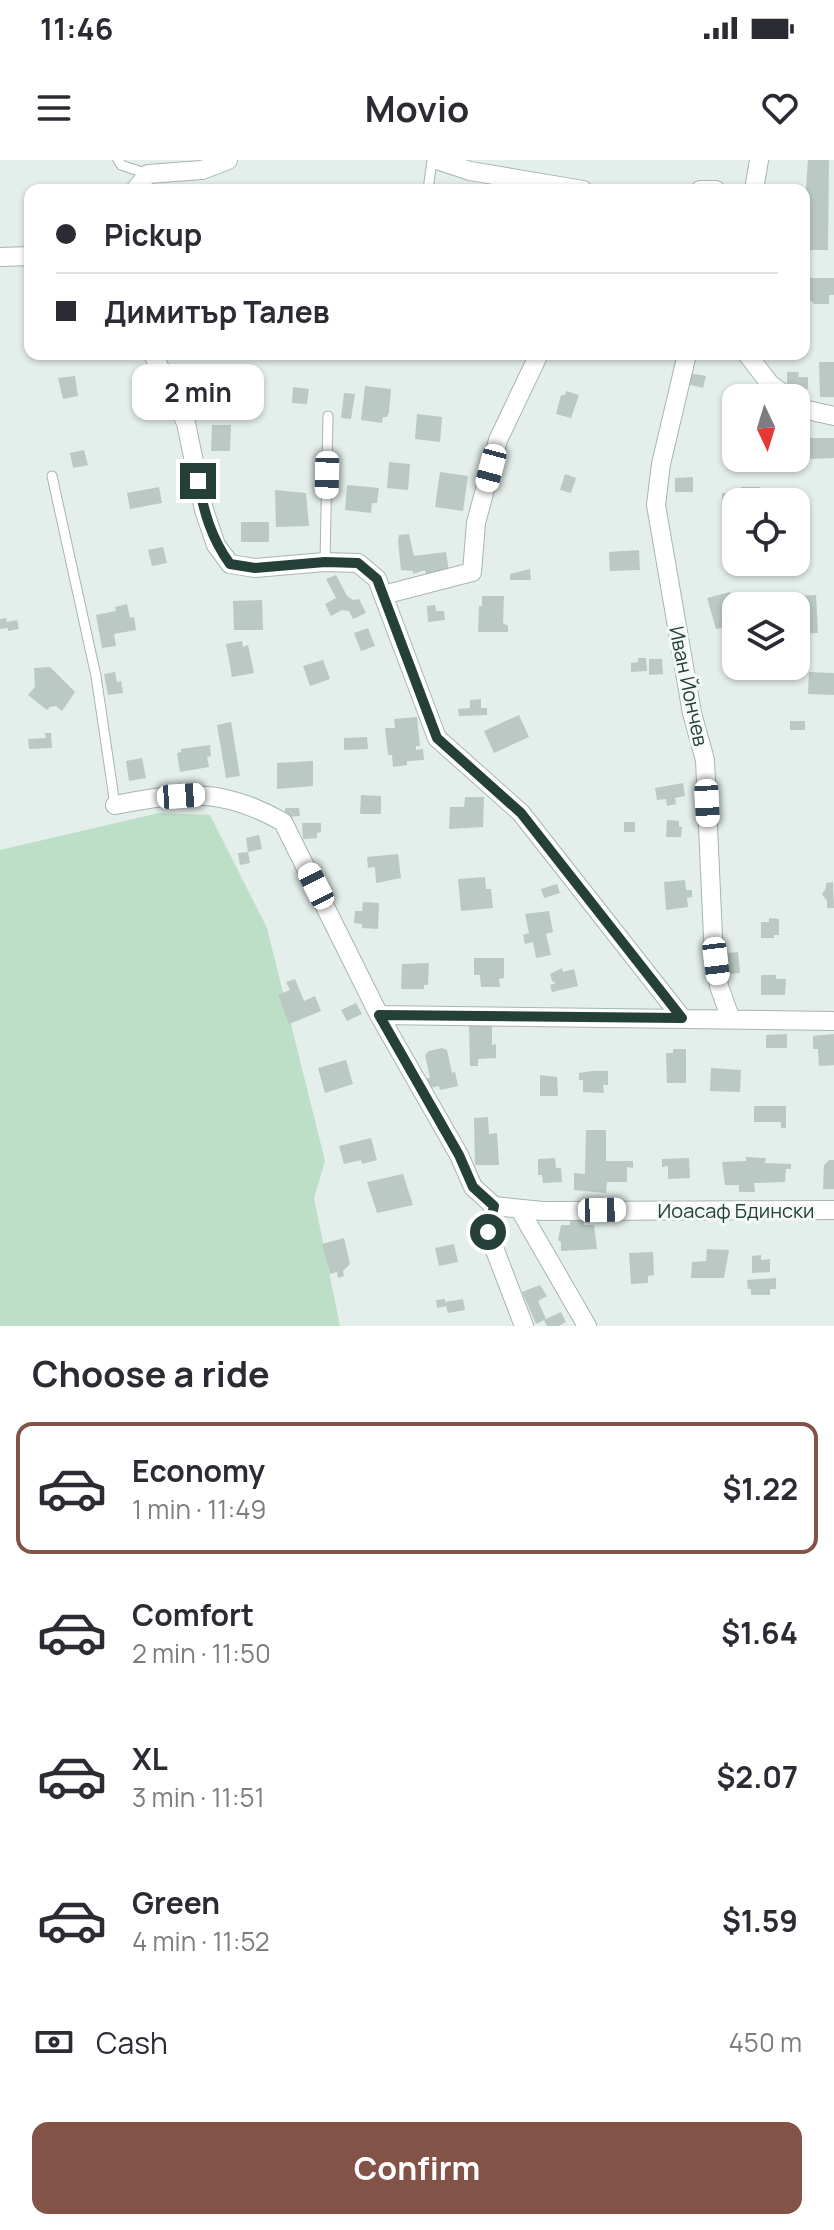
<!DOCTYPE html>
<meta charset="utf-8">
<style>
body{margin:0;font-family:Manrope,sans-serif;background:#f2f2f3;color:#2b2b33;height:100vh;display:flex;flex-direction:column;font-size:30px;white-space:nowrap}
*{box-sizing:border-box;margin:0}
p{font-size:26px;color:#7c7c81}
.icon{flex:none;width:44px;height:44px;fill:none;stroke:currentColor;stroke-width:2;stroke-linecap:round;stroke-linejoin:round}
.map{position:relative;height:1166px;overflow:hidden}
.details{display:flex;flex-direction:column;background:#fff;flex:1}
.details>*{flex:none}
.guide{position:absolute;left:24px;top:24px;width:786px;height:176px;border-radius:16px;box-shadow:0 2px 6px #0004;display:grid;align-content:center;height:176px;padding:0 32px;background:#fff}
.needle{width:52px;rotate:176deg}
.fabs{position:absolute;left:722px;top:224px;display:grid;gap:16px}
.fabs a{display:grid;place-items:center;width:88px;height:88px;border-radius:16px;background:#fff;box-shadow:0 2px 6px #0004;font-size:40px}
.end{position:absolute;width:36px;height:36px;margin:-18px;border:10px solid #244038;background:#fff;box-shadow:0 0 0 4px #fff}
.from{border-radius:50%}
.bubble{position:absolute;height:56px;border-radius:16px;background:#fff;box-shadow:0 2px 6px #0004;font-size:26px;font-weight:700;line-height:56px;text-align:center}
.car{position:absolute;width:24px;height:48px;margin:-24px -12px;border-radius:10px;box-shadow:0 0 6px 2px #0007;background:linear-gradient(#fff 24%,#345 0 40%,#fff 0 76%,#345 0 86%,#fff 0)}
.guide b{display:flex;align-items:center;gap:28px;height:76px;font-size:30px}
.guide b+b{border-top:2px solid #e1e1e2}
.guide i{width:20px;height:20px;background:#2b2b33}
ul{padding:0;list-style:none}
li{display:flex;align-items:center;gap:24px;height:132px;margin:0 16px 12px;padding:0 16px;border:4px solid transparent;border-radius:16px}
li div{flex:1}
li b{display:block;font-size:30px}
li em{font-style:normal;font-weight:700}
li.active{border-color:#845347}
li>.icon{width:72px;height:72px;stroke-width:1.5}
h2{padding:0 32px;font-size:36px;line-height:96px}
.pay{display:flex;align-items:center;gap:20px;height:88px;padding:0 32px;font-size:30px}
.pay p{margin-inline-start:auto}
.button{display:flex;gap:16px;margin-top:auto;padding:16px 32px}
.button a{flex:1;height:92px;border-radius:16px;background:#845347;color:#fff;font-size:32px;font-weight:700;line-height:92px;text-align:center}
.status{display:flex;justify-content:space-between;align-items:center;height:56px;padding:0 40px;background:#fff;direction:ltr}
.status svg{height:22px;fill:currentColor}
header{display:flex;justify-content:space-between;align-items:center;height:104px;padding:0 32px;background:#fff;font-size:36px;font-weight:700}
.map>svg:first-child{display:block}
.green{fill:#bedfc7}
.building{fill:#bac9c3}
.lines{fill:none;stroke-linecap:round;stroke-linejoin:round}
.service-casing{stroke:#a7b6b1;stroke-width:11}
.minor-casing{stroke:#a7b6b1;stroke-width:20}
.service{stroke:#fff;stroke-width:9}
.minor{stroke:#fff;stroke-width:18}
.route{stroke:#244038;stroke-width:10}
.labels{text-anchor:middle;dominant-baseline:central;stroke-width:6;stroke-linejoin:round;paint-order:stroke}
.street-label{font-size:20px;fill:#244038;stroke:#f5faf8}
</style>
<div class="status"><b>11:46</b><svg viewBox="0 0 49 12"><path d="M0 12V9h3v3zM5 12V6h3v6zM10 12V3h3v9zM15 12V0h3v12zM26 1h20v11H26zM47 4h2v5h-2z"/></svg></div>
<header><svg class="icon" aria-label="menu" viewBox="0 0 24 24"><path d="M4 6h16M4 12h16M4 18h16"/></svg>Movio<svg class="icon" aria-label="heart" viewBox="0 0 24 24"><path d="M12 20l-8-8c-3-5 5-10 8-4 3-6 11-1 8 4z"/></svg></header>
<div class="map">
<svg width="834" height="1166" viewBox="0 0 834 1166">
<rect width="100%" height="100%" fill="#e4eeea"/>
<!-- green -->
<path class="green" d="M159,653L210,655L267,768L325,1001L314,1038L340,1166H0V690Z"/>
<!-- building -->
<path class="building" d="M808,0H829L828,90H807L805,41Z
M804,118H834V135H829V144H814L810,140L804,143Z
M819,202H834V237H820Z
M787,212H799L798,217H808V229L787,230Z
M689,213L706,216L703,228L687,224Z
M75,216L78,236L63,239L58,218Z
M365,226L391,229L389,252L387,257H383L382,263L361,260Z
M293,227L309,229L307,244L292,243Z
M566,231L579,235L571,258L556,254L561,235H565Z
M344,233L355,234L351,259L341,258Z
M417,254L442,257L440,282L415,279Z
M212,265H231L230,291H211Z
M809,278H834V298L809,299Z
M84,290L88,305L73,308L70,293Z
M389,302L410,304L408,330L387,328Z
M440,312L468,316L463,351L435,347Z
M565,314L576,318L571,333L560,330Z
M693,317V332H675V318Z
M347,325L379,328L377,343H372L371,353L345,350Z
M159,327L162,343L130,349L127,333Z
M741,327H760V342H736V350L722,351V333L741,334Z
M275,330L306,333L309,366L276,367Z
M241,362H269V382H241Z
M409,374L414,396L446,392L449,412L426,415L425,410L413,414V411L401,410L398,381L399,375Z
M163,387L167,403L152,406L148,390Z
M639,390L640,410L610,411L609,392Z
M530,409L531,420H510V414Z
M336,415L347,436L353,440L359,439L366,453L353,459L349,451L342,450L331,456L325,444L336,438L326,419Z
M730,432L736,453V491L733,492L726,467L716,469L707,438Z
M816,435L818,473L796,474V446H755L754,438Z
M482,436H504L503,463L508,466V472H478L479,446H482Z
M262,440L263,470H234L233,441Z
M127,444L130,458L134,457L136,470L114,474L116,486L102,488L96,455L116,451L115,447Z
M435,445L436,451H444L445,460L428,462L427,446Z
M6,458L7,462L17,460L19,469L8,471V468L0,469V459Z
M368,468L375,486L361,491L354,473Z
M242,481L243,487L248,485L254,513L232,517L226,484Z
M638,498H646L647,511L631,512V503L638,502Z
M649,499H662L663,514L649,515Z
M323,500L330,519L310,526L303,506Z
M50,507L75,532L62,551L56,546L50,547L47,550L28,535L35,527L34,508Z
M115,512L117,522L121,521L123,533L108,535L104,514Z
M809,512L834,513V535L808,534Z
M481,539V548H487V555L459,556L458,549L470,548V540Z
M519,555L529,577L494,593L484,571Z
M417,557L420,586H416V590L423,589L424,600L407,601V605L393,607L392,595H388L385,568H395L394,559Z
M790,561H805V570H790Z
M231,562L240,616L226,618L217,565Z
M45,573H51L52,588L29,589L28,579L46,578Z
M367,577L368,589L344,590V578Z
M210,585L211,596L207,597L209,607L180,612L177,593L181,592V589Z
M142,598L146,618L129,621L126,601Z
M313,601V626L277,629V603Z
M683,623L685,636L675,638L676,644L667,646L666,639L657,640L655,628Z
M361,635L381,636V654H360Z
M465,637H484L483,667L449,669L450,647H464Z
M285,648H299L300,656L286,657Z
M667,660L679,661V667H682L681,677H666Z
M624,662H635V672H624Z
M302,663H321V672L317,673V678L303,679Z
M259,675L262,689L248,692L250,703L240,705L238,693L248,692L246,678Z
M398,694L401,718L376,723L375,707L368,708L367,697Z
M485,717L486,729H491L493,748L461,751L458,719Z
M685,720L686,730H692V737L687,738L688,747L666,750L664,722Z
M833,722L834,748H827V741L822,734L826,728V723Z
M557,724L560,733L544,738L541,729Z
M363,742L379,743L378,769L362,768V764L354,763L355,751H362Z
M549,751L553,772L546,774L551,795L536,798L533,782L525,784L523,775L529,773L525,754Z
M769,758L779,759V775H774V778H761V762H769Z
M738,792L740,813L729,814L727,793Z
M474,798H504V818L499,819L500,827H481L480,815H474Z
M429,803L428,825H424V829H401L402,804Z
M562,808L563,812L574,809L578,826L552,832L550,825L556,823L552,821L550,814Z
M761,815H776V819H786L785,835H761Z
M295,819L304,841L315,836L321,851L289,864L278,835L290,830L286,822Z
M356,843L362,854L347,861L341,850Z
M469,866H492V885L496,884V898L478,899V906H470Z
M787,874V888H766V875Z
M834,874V905L819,906L818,889H813V876Z
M442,888L447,890L452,913L455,912L458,926L440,930L439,926L430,928L427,918H430L425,895L429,891Z
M673,889H686V923H667L666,893H673Z
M346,900L353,924L325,933L318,908Z
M711,908L741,910L740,932L710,931Z
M592,911H608V925H603L604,933L583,932V920H579V913Z
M540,915L557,917L558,936H540Z
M754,946H786V968H781V962H754Z
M488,957L489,974L497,973L499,1005H475L474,958Z
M586,970H606V1001H633V1008L627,1007V1022H607L606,1033L574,1030V1013L585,1014Z
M371,978L377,1000L362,1004L361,1000L344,1004L339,986Z
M746,997L766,998L765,1003L791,1004V1009H786L785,1022L754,1023L755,1032H739V1025H725L722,1002L746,1001Z
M555,998L556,1008H561L562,1022L543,1023L542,1015H538V999Z
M689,998L690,1018L668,1019V1006L662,1007V999Z
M829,1000H834V1029H823L824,1005Z
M403,1014L413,1045L377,1053L367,1022Z
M570,1058H584V1065H594L597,1089L561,1091V1082L558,1080L561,1065H570Z
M344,1078L350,1104L343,1111L344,1116L338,1118L337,1112L330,1114L322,1084Z
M454,1084L458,1102L439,1106L435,1088Z
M707,1089L729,1090L724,1118H691L692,1102L706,1101Z
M653,1092L654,1115L648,1116V1123L631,1124L629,1093Z
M761,1095V1100L770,1099V1112L752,1113V1096Z
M776,1118V1129H770V1135H751V1129H748L747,1120Z
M540,1125L547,1136L538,1141L546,1159L536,1164L522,1132Z
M445,1139V1142L463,1139L465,1150L448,1153L446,1146L437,1148L436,1140Z
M561,1152L566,1162L559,1166H547L544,1160Z"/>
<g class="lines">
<!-- service casing -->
<g class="service-casing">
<path id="service" d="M118,0L121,5L148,14
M428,30L432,0
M52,316L96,516L115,645
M325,402L328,256"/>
</g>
<!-- minor casing -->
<g class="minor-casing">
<path id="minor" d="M437,0L470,11L583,30
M135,30L148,14L202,10L228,0
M700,30H716
M754,30L759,0
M0,97L30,96
M153,194L186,263L204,350L216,385L230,404L255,408L325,402L358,403L377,419L437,578L521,653L682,858
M687,194L661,304L656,345L692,553L705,600L713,777L719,826L731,860
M747,194L770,224L789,238
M796,244L803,249L834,256
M383,435L472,412L476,363L498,280L539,194
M115,645C182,632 222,627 283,662L379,855L459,995L473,1027L494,1046
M379,855L834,861
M494,1046L543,1051L834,1050
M494,1046L488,1072L524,1166
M520,1050L587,1166"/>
</g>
<!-- service -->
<use href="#service" class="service"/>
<!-- minor -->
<use href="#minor" class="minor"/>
</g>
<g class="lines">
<!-- route -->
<path class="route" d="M198,321C204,352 211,378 230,404L255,408L325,402L358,403L377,419L437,578L521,653L682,858L379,855L459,995L473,1027L494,1046L488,1072"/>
</g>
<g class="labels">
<!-- street labels -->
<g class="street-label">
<text transform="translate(689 526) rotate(78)">Иван Йончев</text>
<text x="736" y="1050">Иоасаф Бдински</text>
</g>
</g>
</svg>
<div class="fabs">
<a><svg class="needle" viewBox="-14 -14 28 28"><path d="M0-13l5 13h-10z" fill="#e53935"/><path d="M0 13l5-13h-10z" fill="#7c7c81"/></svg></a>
<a><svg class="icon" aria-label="locate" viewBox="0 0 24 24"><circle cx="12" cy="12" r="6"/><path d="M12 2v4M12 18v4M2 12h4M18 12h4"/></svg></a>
<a><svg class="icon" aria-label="layers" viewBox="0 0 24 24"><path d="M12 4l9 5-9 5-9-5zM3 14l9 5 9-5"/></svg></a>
</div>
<i class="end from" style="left:488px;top:1072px"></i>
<i class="end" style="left:198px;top:321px"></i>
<div class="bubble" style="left:132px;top:204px;width:132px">2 min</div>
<i class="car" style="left:491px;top:308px;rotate:195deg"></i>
<i class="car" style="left:327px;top:315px;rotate:181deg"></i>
<i class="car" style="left:181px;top:636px;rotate:86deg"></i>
<i class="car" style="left:707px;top:643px;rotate:177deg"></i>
<i class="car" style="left:316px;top:726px;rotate:333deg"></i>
<i class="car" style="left:716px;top:801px;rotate:173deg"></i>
<i class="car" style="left:602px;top:1050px;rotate:89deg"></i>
<div class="guide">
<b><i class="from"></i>Pickup</b>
<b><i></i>Димитър Талев</b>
</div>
</div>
<section class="details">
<h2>Choose a ride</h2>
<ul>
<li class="active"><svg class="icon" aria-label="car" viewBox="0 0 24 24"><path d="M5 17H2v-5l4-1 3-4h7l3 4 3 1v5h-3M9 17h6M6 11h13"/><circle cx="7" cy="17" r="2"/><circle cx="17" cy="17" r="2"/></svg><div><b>Economy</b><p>1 min · 11:49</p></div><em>$1.22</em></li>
<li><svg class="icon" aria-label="car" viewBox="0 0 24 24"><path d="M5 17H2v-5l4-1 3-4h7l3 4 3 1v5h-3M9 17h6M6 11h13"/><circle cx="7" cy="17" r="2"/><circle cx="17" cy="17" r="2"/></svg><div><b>Comfort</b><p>2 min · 11:50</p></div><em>$1.64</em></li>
<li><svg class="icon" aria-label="car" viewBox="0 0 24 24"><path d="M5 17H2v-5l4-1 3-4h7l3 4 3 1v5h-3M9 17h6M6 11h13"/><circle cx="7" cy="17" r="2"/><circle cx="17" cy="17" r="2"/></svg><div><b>XL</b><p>3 min · 11:51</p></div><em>$2.07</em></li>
<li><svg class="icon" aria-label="car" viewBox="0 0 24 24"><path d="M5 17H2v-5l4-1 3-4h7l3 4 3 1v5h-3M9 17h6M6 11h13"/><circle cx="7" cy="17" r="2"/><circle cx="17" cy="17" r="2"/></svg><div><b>Green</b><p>4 min · 11:52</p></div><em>$1.59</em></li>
</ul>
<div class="pay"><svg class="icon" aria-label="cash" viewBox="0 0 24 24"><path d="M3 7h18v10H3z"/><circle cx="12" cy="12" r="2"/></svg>Cash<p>450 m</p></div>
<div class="button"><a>Confirm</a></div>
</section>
